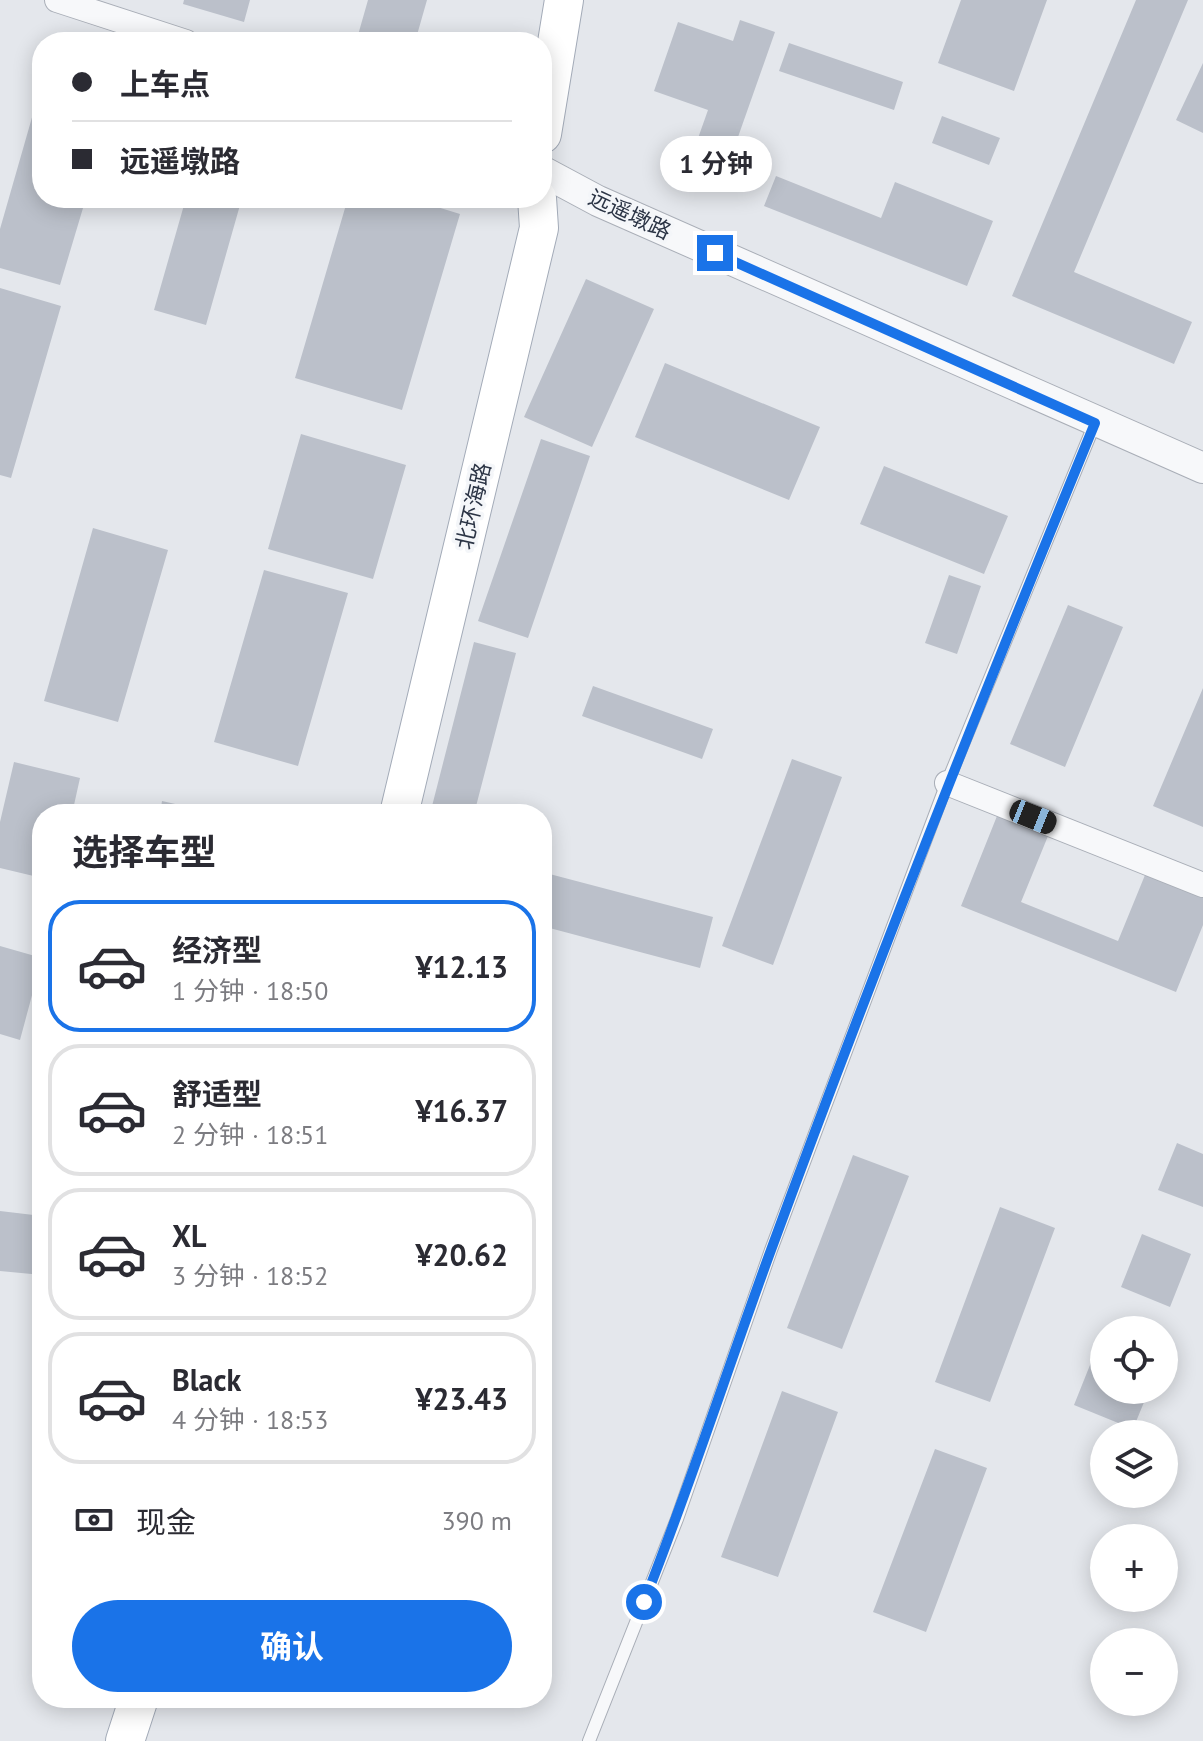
<!DOCTYPE html>
<html lang="zh">
<meta charset="utf-8">
<style>
body{margin:0;font-family:"PT Sans","Noto Sans SC",sans-serif;background:#f7f7f7;color:#2b2b33;height:100vh;display:flex;flex-direction:column;font-size:30px;white-space:nowrap}
*{box-sizing:border-box;margin:0}
p{font-size:26px;color:#7c7c81}
.icon{flex:none;width:44px;height:44px;fill:none;stroke:currentColor;stroke-width:2;stroke-linecap:round;stroke-linejoin:round}
.map{position:relative;flex:1;overflow:hidden}
.side{position:absolute;left:32px;top:804px;width:520px;height:904px;display:flex;flex-direction:column;background:#fff;border-radius:32px;box-shadow:0 4px 20px #0003}
.side>*{flex:none}
.hud{position:absolute;left:32px;top:32px;width:520px;height:176px;border-radius:32px;box-shadow:0 4px 20px #0003;display:grid;align-content:center;height:176px;padding:0 40px;background:#fff}
.fabs{position:absolute;left:1090px;top:1316px;display:grid;gap:16px}
.fabs a{display:grid;place-items:center;width:88px;height:88px;border-radius:50%;background:#fff;box-shadow:0 4px 20px #0003;font-size:40px}
.end{position:absolute;width:36px;height:36px;margin:-18px;border:10px solid #1a73e8;background:#fff;box-shadow:0 0 0 4px #fff}
.from{border-radius:50%}
.bubble{position:absolute;height:56px;border-radius:28px;background:#fff;box-shadow:0 4px 20px #0003;font-size:26px;font-weight:700;line-height:56px;text-align:center}
.car{position:absolute;width:24px;height:48px;margin:-24px -12px;border-radius:10px;box-shadow:0 0 6px 2px #0007;background:linear-gradient(#222 24%,#8ab4d8 0 40%,#222 0 76%,#8ab4d8 0 86%,#222 0)}
.hud b{display:flex;align-items:center;gap:28px;height:76px;font-size:30px}
.hud b+b{border-top:2px solid #e1e1e2}
.hud i{width:20px;height:20px;background:#2b2b33}
ul{padding:0;list-style:none}
li{display:flex;align-items:center;gap:24px;height:132px;margin:0 16px 12px;padding:0 24px;border:4px solid #e1e1e2;border-radius:32px}
li div{flex:1}
li b{display:block;font-size:30px}
li em{font-style:normal;font-weight:700}
li.on{border-color:#1a73e8}
li>.icon{width:72px;height:72px;stroke-width:1.5}
h2{padding:0 40px;font-size:36px;line-height:96px}
.pay{display:flex;align-items:center;gap:20px;height:88px;padding:0 40px;font-size:30px}
.pay p{margin-inline-start:auto}
.primary-button{display:flex;gap:16px;margin-top:auto;padding:16px 40px}
.primary-button a{flex:1;height:92px;border-radius:48px;background:#1a73e8;color:#fff;font-size:32px;font-weight:700;line-height:92px;text-align:center}
.map>svg:first-child{display:block}
.building{fill:#bbc0ca}
.lines{fill:none;stroke-linecap:round;stroke-linejoin:round}
.service-casing{stroke:#a9aeb7;stroke-width:14}
.minor-casing{stroke:#a9aeb7;stroke-width:26}
.tertiary-casing{stroke:#a9aeb7;stroke-width:32}
.primary-casing{stroke:#a3abb8;stroke-width:40}
.service{stroke:#f7f8fa;stroke-width:12}
.minor{stroke:#f7f8fa;stroke-width:24}
.tertiary{stroke:#f7f8fa;stroke-width:30}
.primary{stroke:#fff;stroke-width:38}
.route{stroke:#1a73e8;stroke-width:10}
.labels{text-anchor:middle;dominant-baseline:central;stroke-width:7;stroke-linejoin:round;paint-order:stroke}
.street-label{font-size:22px;fill:#2b3445;stroke:#f4f6f9}
</style>
<div class="map">
<svg width="1203" height="1741" viewBox="0 0 1203 1741">
<rect width="100%" height="100%" fill="#e4e7ec"/>
<!-- building -->
<path class="building" d="M184,0H250L244,22L183,4Z
M368,0H427L415,42H356Z
M961,0H1047L1014,91L938,63Z
M1136,0H1188L1074,272L1192,322L1174,364L1012,296Z
M740,20L775,32L726,171L691,158L708,110L654,91L678,22L733,41Z
M789,43L903,82L894,110L779,71Z
M1203,63V133L1176,120Z
M41,86L42,198H86L60,285L0,268V229Z
M942,116L1000,138L989,165L932,143Z
M776,176L881,218L895,182L993,221L967,286L764,206Z
M186,198H242L206,325L154,310Z
M348,198H408L460,214L402,410L295,378Z
M586,279L654,309L592,447L524,417Z
M0,288L61,306L11,478L0,475Z
M665,363L820,427L789,500L635,437Z
M301,434L406,465L373,579L268,549Z
M541,439L590,456L528,638L478,621Z
M884,466L1008,516L984,574L860,524Z
M93,528L168,550L118,722L44,701Z
M264,570L348,593L298,766L214,742Z
M949,575L981,586L957,654L925,643Z
M1068,605L1123,627L1065,767L1010,744Z
M474,642L516,653L474,814H430Z
M593,686L713,729L702,759L582,716Z
M1203,688V827L1153,806Z
M792,759L842,777L773,965L722,946Z
M14,762L80,778L72,814H42V878L0,868V822Z
M162,801L215,813V814H160Z
M997,816L1048,836L1021,902L1118,941L1145,875L1203,898V925L1176,992L961,906Z
M542,872L713,917L700,968L542,926Z
M0,946L42,958L20,1040L0,1034Z
M1177,1143L1203,1154V1207L1158,1190Z
M853,1155L909,1176L842,1349L787,1328Z
M1000,1207L1055,1228L990,1402L935,1382Z
M0,1211L42,1216V1275L0,1271Z
M1142,1234L1191,1254L1170,1307L1121,1287Z
M1104,1330V1390H1149L1133,1429L1074,1405Z
M782,1391L838,1412L778,1577L721,1557Z
M935,1449L987,1468L926,1632L873,1612Z"/>
<g class="lines">
<!-- service casing -->
<g class="service-casing">
<path id="service" d="M589,1741L677,1519L771,1250L947,783L1095,423"/>
</g>
<!-- minor casing -->
<g class="minor-casing">
<path id="minor" d="M57,0L186,42
M947,783L1203,885"/>
</g>
<!-- tertiary casing -->
<g class="tertiary-casing">
<path id="tertiary" d="M542,171L598,201L1203,468"/>
</g>
<!-- primary casing -->
<g class="primary-casing">
<path id="primary" d="M542,134L564,0
M399,814L539,228L537,198
M125,1741L139,1698"/>
</g>
<!-- service -->
<use href="#service" class="service"/>
<!-- minor -->
<use href="#minor" class="minor"/>
<!-- tertiary -->
<use href="#tertiary" class="tertiary"/>
<!-- primary -->
<use href="#primary" class="primary"/>
</g>
<g class="lines">
<!-- route -->
<path class="route" d="M644,1602C690,1486 728,1367 771,1250C873,972 982,697 1095,423L715,253"/>
</g>
<g class="labels">
<!-- street labels -->
<g class="street-label">
<text transform="translate(630 214) rotate(25)">远遥墩路</text>
<text transform="translate(473 506) rotate(-77)">北环海路</text>
</g>
</g>
</svg>
<div class="fabs">
<a><svg class="icon" aria-label="locate" viewBox="0 0 24 24"><circle cx="12" cy="12" r="6"/><path d="M12 2v4M12 18v4M2 12h4M18 12h4"/></svg></a>
<a><svg class="icon" aria-label="layers" viewBox="0 0 24 24"><path d="M12 4l9 5-9 5-9-5zM3 14l9 5 9-5"/></svg></a>
<a>+</a>
<a>−</a>
</div>
<i class="end from" style="left:644px;top:1602px"></i>
<i class="end" style="left:715px;top:253px"></i>
<div class="bubble" style="left:660px;top:136px;width:112px">1 分钟</div>
<i class="car" style="left:1033px;top:817px;rotate:112deg"></i>
<div class="hud">
<b><i class="from"></i>上车点</b>
<b><i></i>远遥墩路</b>
</div>
<section class="side">
<h2>选择车型</h2>
<ul>
<li class="on"><svg class="icon" aria-label="car" viewBox="0 0 24 24"><path d="M5 17H2v-5l4-1 3-4h7l3 4 3 1v5h-3M9 17h6M6 11h13"/><circle cx="7" cy="17" r="2"/><circle cx="17" cy="17" r="2"/></svg><div><b>经济型</b><p>1 分钟 · 18:50</p></div><em>¥12.13</em></li>
<li><svg class="icon" aria-label="car" viewBox="0 0 24 24"><path d="M5 17H2v-5l4-1 3-4h7l3 4 3 1v5h-3M9 17h6M6 11h13"/><circle cx="7" cy="17" r="2"/><circle cx="17" cy="17" r="2"/></svg><div><b>舒适型</b><p>2 分钟 · 18:51</p></div><em>¥16.37</em></li>
<li><svg class="icon" aria-label="car" viewBox="0 0 24 24"><path d="M5 17H2v-5l4-1 3-4h7l3 4 3 1v5h-3M9 17h6M6 11h13"/><circle cx="7" cy="17" r="2"/><circle cx="17" cy="17" r="2"/></svg><div><b>XL</b><p>3 分钟 · 18:52</p></div><em>¥20.62</em></li>
<li><svg class="icon" aria-label="car" viewBox="0 0 24 24"><path d="M5 17H2v-5l4-1 3-4h7l3 4 3 1v5h-3M9 17h6M6 11h13"/><circle cx="7" cy="17" r="2"/><circle cx="17" cy="17" r="2"/></svg><div><b>Black</b><p>4 分钟 · 18:53</p></div><em>¥23.43</em></li>
</ul>
<div class="pay"><svg class="icon" aria-label="cash" viewBox="0 0 24 24"><path d="M3 7h18v10H3z"/><circle cx="12" cy="12" r="2"/></svg>现金<p>390 m</p></div>
<div class="primary-button"><a>确认</a></div>
</section>
</div>
